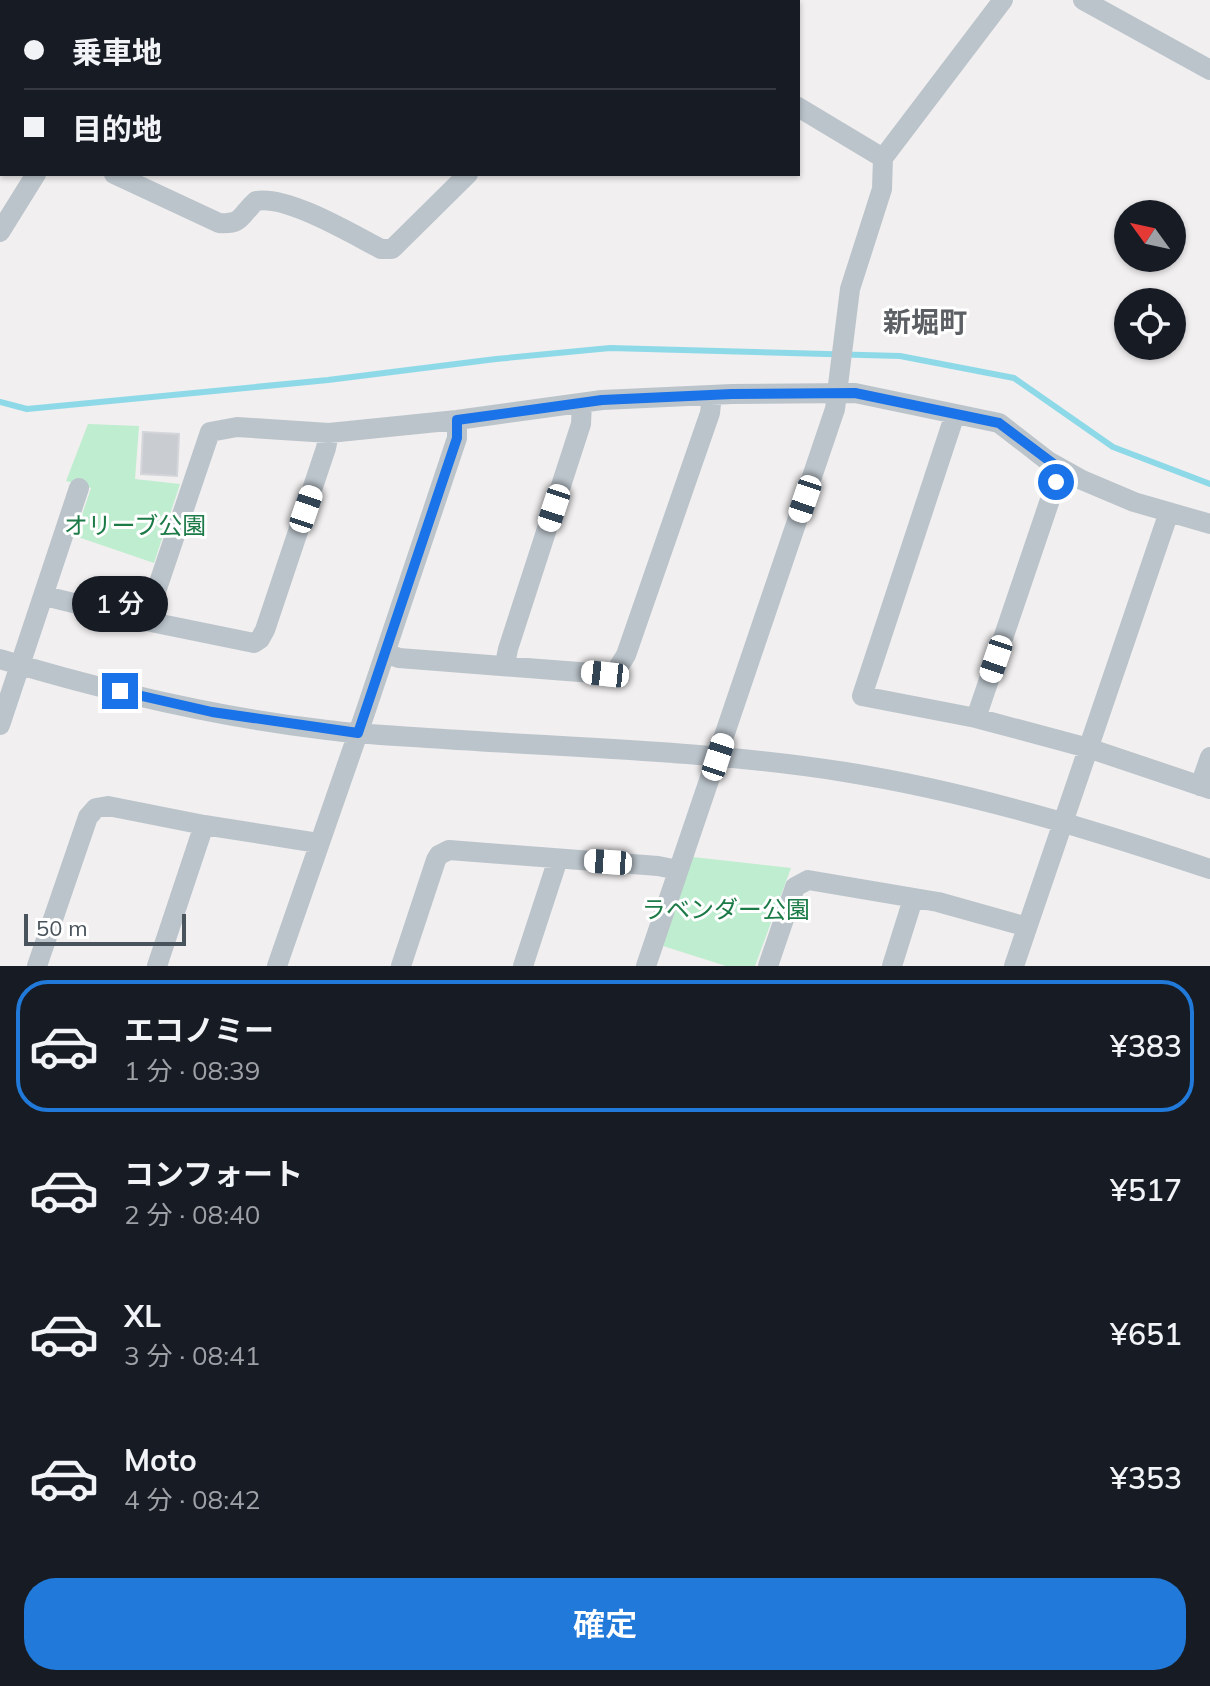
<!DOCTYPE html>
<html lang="ja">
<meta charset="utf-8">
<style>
body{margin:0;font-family:Mulish,"Noto Sans JP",sans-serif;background:#242831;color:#f1f3f6;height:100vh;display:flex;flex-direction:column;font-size:30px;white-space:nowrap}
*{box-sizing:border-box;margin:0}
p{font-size:26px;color:#9ea1a6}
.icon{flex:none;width:44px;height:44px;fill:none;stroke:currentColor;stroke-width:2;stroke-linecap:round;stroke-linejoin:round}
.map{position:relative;height:966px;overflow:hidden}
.panel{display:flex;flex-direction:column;background:#171b24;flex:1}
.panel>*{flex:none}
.top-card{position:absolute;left:0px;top:0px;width:800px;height:176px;box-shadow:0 2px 6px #0004;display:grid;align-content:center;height:176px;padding:0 24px;background:#171b24}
.needle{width:52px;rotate:303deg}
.fabs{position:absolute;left:1114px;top:200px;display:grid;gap:16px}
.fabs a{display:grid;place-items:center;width:72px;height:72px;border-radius:50%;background:#171b24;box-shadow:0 2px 6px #0004;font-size:40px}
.scale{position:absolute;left:24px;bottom:20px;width:162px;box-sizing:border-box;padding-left:8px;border:4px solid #48535b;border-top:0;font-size:22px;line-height:28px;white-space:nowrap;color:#48535b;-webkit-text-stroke:6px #fff;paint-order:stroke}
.end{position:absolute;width:36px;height:36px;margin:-18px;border:10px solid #1a73e8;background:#fff;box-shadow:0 0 0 4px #fff}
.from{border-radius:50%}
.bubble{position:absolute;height:56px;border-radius:28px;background:#171b24;box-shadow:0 2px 6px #0004;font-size:26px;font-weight:600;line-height:56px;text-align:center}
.car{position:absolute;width:24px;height:48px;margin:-24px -12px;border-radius:10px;box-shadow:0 0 6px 2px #0007;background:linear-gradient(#fff 24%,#345 0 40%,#fff 0 76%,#345 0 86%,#fff 0)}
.top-card b{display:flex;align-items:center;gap:28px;height:76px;font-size:30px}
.top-card b+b{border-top:2px solid #363941}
.top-card i{width:20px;height:20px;background:#f1f3f6}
ul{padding:14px 0 0;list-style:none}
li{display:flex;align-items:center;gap:24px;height:132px;margin:0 16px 12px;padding:0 8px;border:4px solid transparent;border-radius:32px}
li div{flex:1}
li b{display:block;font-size:30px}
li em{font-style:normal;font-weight:600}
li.active{border-color:#217ad9}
li>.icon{width:72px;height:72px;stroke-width:1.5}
.button{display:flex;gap:16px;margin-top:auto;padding:16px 24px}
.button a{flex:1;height:92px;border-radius:32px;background:#217ad9;color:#fff;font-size:32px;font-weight:600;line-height:92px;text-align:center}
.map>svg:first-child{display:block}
.green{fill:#bfedcf}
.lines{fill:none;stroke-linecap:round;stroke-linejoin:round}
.stream{stroke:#8ed9e8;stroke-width:6}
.building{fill:#c9ccd1;stroke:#d3d5da;stroke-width:2}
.minor{stroke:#bbc4cb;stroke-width:20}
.route{stroke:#1a73e8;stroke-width:10}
.labels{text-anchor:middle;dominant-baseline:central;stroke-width:6;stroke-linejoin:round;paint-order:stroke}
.park-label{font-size:24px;fill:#1b7a46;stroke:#fff}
.quarter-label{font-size:28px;font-weight:bold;fill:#5c5f63;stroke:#fff}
</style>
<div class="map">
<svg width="1210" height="966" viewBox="0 0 1210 966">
<rect width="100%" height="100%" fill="#f1efef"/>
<!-- green -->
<path class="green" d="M88,424L139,426L135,479L180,484L154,563L75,536L91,488L66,481Z
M693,857L791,868L755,966H726L663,946Z"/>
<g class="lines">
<!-- stream -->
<path class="stream" d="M0,402L27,409L328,380L496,359L610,348L900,356L1014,378L1113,447L1210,484"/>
</g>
<!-- building -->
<path class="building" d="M143,432L179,434L177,476L141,474Z"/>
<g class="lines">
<!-- minor -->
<path class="minor" d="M35,0L39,2
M224,0L228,2
M635,0L638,2
M1083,0L1210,70
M153,2L154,0
M680,2L682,0
M798,107L883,158
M114,174L219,223C243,225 240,215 256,201C287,195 352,234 381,249H392L468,174
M0,232L36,174
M955,414L862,696L976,718L1088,748L1210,789
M45,596L146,621L254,643L260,639L265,630L326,448L329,433
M146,621L210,432L237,427L329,433L457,420L602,400L732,394L855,393L999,423L1048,461L1082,480L1134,502L1210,524
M385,653L399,658L605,674L616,671L626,655L710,413L712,395
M0,659C106,691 217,717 327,730C365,735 405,736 444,739C577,748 713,751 845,772C970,792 1090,829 1210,869
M505,664L508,649L581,424L582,403
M976,718L1056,482L1063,471
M0,725L79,488
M1200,786L1210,757
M37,966L88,817L96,808L108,806L204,825L318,843
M157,966L204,825
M277,966L365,713L457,438V420
M401,966L436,860L439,855L449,850L658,866L678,870
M523,966L558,859
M646,966L835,409L850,289L882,189L883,158L1003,0
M768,966L795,887L808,880L938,902L1027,927
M892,966L913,899
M1014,966L1169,512"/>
</g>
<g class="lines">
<!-- route -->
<path class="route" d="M120,691L212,712L358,733L457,438V420L602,400L732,394L855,393L999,423L1063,471L1056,482"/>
</g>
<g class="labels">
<!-- park labels -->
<g class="park-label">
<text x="135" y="525">オリーブ公園</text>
<text x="726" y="909">ラベンダー公園</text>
</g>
<!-- quarter labels -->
<g class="quarter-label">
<text x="925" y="321">新堀町</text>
</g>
</g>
</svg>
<div class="fabs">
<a><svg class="needle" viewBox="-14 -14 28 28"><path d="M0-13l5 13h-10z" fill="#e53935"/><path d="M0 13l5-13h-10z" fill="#9ea1a6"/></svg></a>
<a><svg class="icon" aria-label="locate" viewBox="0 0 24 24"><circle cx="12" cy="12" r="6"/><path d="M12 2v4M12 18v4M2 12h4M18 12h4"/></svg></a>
</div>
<div class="scale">50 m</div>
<i class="end from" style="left:1056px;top:482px"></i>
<i class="end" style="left:120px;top:691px"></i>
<div class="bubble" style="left:72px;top:576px;width:96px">1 分</div>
<i class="car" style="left:805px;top:499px;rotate:199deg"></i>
<i class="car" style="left:554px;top:508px;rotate:198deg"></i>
<i class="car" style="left:306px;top:509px;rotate:19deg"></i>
<i class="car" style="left:996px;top:659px;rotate:199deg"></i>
<i class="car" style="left:605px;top:674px;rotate:276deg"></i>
<i class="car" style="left:718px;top:757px;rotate:18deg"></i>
<i class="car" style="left:608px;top:862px;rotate:274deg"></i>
<div class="top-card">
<b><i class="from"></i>乗車地</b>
<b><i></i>目的地</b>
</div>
</div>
<section class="panel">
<ul>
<li class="active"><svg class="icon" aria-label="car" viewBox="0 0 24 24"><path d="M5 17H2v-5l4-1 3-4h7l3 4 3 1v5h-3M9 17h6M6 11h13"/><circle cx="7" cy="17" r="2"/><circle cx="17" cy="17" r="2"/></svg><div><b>エコノミー</b><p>1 分 · 08:39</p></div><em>¥383</em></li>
<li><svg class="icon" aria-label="car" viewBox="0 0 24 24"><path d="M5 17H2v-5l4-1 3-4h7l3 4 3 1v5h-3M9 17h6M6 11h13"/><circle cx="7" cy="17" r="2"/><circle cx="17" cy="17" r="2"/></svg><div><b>コンフォート</b><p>2 分 · 08:40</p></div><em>¥517</em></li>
<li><svg class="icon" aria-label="car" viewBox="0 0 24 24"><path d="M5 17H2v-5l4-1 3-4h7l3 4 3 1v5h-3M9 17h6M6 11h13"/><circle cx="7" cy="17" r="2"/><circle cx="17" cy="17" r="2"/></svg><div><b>XL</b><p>3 分 · 08:41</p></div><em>¥651</em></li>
<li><svg class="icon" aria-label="car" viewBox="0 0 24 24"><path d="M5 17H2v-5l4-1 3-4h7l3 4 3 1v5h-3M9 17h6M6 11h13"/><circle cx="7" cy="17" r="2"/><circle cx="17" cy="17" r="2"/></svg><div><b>Moto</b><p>4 分 · 08:42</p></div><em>¥353</em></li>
</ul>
<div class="button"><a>確定</a></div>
</section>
